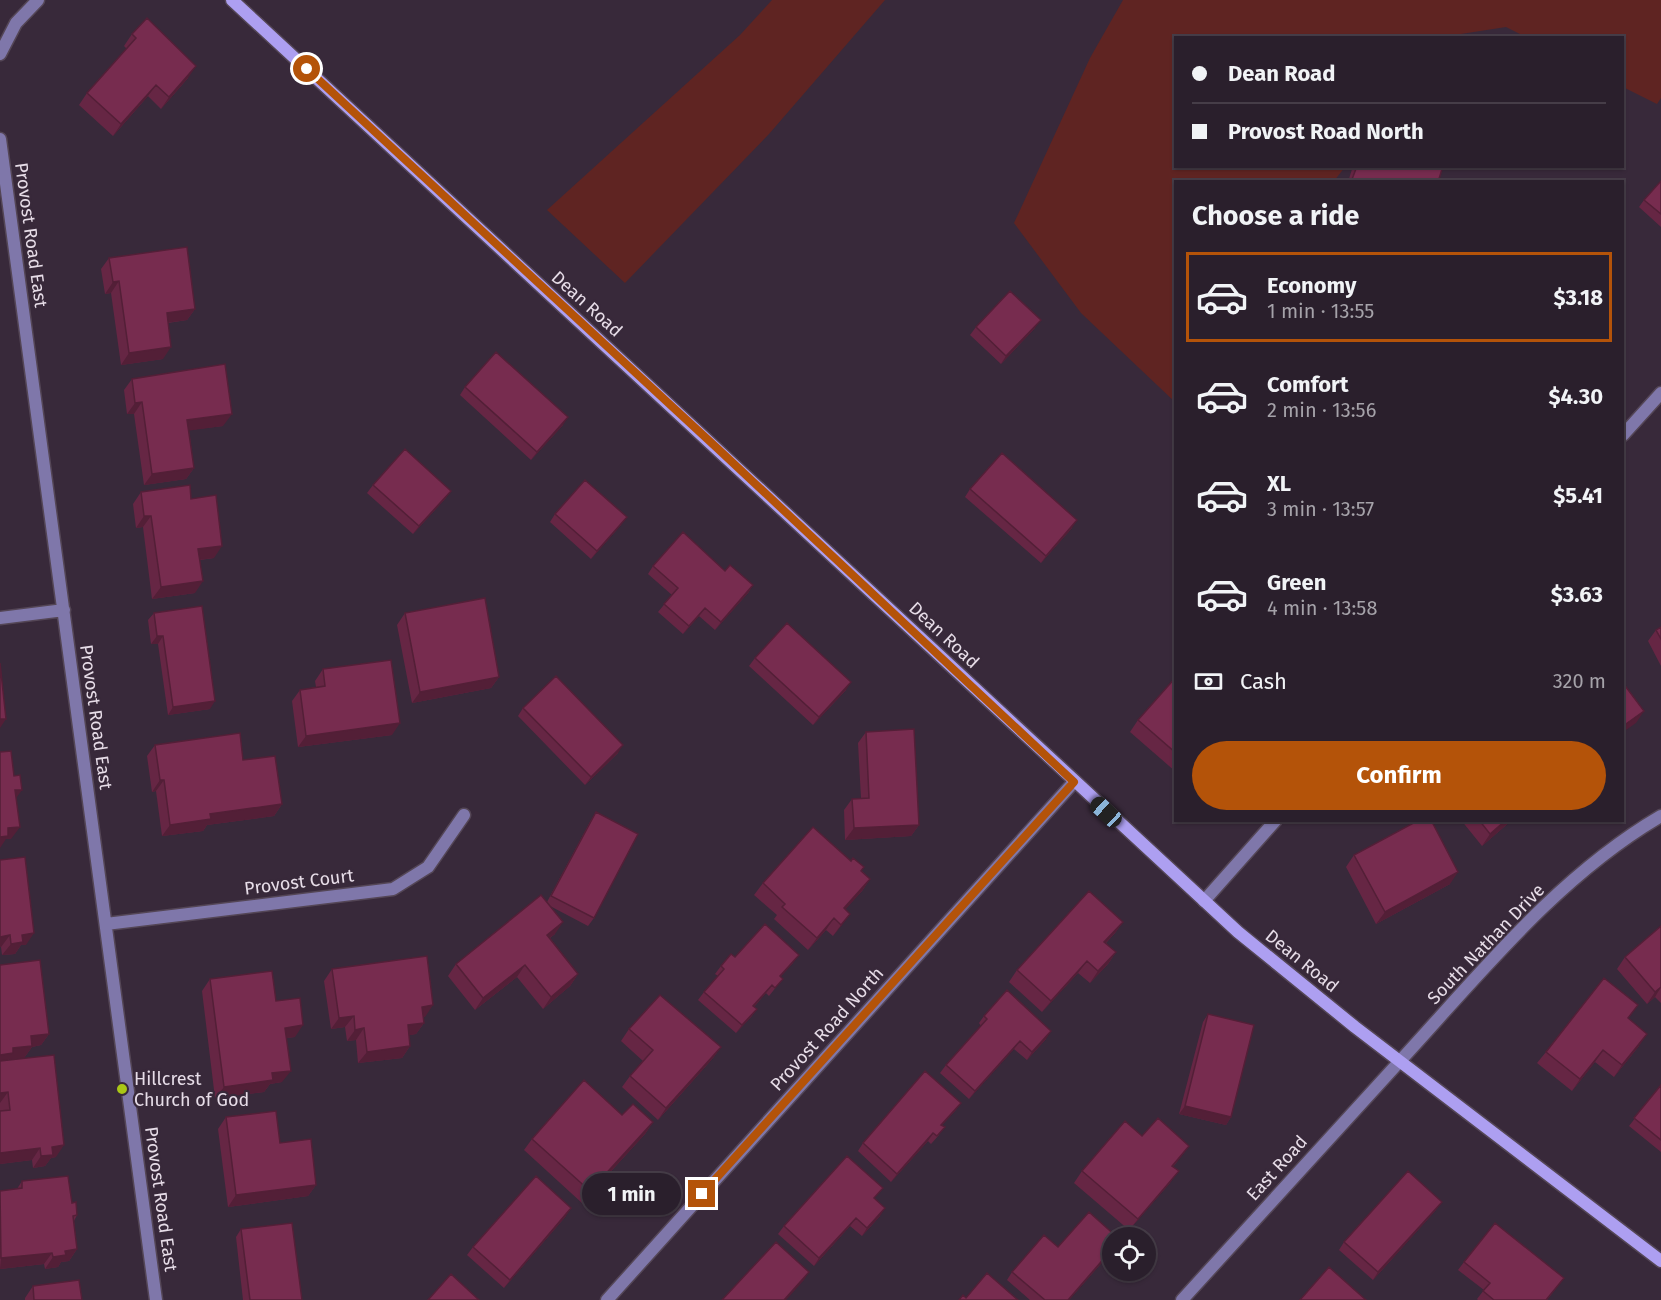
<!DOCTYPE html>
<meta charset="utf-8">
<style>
body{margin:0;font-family:"Fira Sans",sans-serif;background:#322734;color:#f1f3f6;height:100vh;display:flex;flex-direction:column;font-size:22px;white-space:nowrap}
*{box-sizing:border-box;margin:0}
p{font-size:20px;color:#a5a2a9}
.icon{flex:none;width:33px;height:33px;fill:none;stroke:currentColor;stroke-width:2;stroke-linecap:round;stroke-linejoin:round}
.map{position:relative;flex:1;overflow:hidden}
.drawer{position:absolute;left:1174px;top:180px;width:450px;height:642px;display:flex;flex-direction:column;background:#2a1f2c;border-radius:0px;box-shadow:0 2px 4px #0004,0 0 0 2px #463d48}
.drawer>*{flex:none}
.guide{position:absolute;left:1174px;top:36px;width:450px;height:132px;border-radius:0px;box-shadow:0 2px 4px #0004,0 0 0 2px #463d48;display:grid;align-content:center;height:132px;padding:0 18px;background:#2a1f2c}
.fabs{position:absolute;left:1102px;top:1227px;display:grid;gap:12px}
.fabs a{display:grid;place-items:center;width:54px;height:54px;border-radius:50%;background:#2a1f2c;box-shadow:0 2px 4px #0004,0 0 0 2px #463d48;font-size:30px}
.end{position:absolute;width:27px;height:27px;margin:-14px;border:8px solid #b45309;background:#fff;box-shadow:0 0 0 3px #fff}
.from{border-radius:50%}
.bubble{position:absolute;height:42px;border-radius:21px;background:#2a1f2c;box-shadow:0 2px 4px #0004,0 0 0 2px #463d48;font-size:20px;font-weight:700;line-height:42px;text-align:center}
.car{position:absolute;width:18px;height:36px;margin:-18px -9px;border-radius:8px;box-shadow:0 0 4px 2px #0007;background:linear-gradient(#222 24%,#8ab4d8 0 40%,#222 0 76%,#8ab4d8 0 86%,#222 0)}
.guide b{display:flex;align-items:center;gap:21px;height:57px;font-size:22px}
.guide b+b{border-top:2px solid #463d48}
.guide i{width:15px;height:15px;background:#f1f3f6}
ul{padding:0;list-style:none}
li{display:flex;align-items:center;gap:18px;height:90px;margin:0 12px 9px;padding:0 6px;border:3px solid transparent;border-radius:0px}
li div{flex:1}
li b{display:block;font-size:22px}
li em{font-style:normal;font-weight:700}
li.current{border-color:#b45309}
li>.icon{width:54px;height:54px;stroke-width:1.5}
h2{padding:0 18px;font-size:27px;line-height:72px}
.pay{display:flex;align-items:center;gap:15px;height:66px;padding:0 18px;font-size:22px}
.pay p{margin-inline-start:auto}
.primary-button{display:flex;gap:12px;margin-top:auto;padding:12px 18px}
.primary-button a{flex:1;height:69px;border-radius:36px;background:#b45309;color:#fff;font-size:24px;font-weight:700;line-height:69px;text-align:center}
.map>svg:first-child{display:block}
.green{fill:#5f2422}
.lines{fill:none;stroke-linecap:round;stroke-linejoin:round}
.minor-casing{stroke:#544656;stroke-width:15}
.tertiary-casing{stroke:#544656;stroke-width:15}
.secondary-casing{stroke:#544656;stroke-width:15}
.minor{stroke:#7f77aa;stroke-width:12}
.tertiary{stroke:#7f77aa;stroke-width:12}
.secondary{stroke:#ad9ff1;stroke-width:12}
.wall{fill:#662644}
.shaded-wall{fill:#531f37}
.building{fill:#772c4f;stroke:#531f37;stroke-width:1.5}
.route{stroke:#b45309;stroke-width:8}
.poi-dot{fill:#aac717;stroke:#38293a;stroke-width:2}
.labels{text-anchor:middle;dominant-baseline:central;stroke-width:4.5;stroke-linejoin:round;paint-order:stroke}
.street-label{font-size:18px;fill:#e7dde8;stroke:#38293a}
.poi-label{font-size:18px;fill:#e7dde8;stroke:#38293a;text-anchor:start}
</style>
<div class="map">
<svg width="1661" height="1300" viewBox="0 0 1661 1300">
<rect width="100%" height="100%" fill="#38293a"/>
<!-- green -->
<path class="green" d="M772,0H885L769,134L625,283L547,210L740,35Z
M1123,0H1661V98L1657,104L1623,87V38L1526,37L1506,27L1435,38H1176V166L1345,167L1334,181L1176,182V403L1081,313L1014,223L1090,58Z"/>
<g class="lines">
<!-- minor casing -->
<g class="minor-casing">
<path id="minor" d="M0,54L16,23L38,0
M0,139L156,1300
M1623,435L1661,393
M0,618L64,610
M1204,901L1276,820
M106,924L393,889L428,867L464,815
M1400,1061C1480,974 1558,876 1661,816
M607,1300L1074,782"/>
</g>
<!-- tertiary casing -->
<g class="tertiary-casing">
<path id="tertiary" d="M1182,1300L1400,1061"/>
</g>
<!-- secondary casing -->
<g class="secondary-casing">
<path id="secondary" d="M232,0L1238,932L1355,1027L1661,1261"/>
</g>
<!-- minor -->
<use href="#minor" class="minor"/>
<!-- tertiary -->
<use href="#tertiary" class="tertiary"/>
<!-- secondary -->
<use href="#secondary" class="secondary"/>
</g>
<!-- wall -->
<path class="wall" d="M132,34L188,78L161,109L148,96L113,136L79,105L87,93L127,49L124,46Z
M1353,166H1443L1438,182H1348Z
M1661,181V227L1639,207L1644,200Z
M109,258L195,309L187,320L168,323L163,359L121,365L111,293L105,294L101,269Z
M976,327L1035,328L1001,364L970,335Z
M132,379L223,426L189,430L194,468L186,479L144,485L134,414H127L124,390Z
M465,387L563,425L531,460L460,395Z
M373,485L451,491L445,499L413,534L367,493Z
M970,489L1072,528L1041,563L965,497Z
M141,492L191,499L214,558L200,560L195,593L152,599L143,527L136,528L133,504Z
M555,514L621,525L591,559L550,522Z
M653,566L725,571L753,585L748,593L715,630L699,616L683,634L658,612L672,595L648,574Z
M154,613L210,709L168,715L158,644H151L148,620Z
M405,613L499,677L491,688L412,703L397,625Z
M1661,627V666L1648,641L1656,630Z
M755,658L846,690L813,725L749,666Z
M323,669L392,735L298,747L292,701L300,690L316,687L315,681Z
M1176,677V772L1130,732L1138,720Z
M523,708L618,753L585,785L518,716Z
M866,732L919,825L911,836L845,840L844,810L852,799L861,798L858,743Z
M155,745L243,760L282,804L274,816L207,825L203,831L162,836L156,791L152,792L147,756Z
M596,812L594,918L588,926L550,906L555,934L550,938L578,974L570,986L543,1009L517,977L475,1010L448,976L456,964L547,902L591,820Z
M1461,820H1512L1482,846Z
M1354,855L1450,884L1376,924L1346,867Z
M0,860L26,945H21L15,954L2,955L1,947Z
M862,871L870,879L862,891L845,909L850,914L833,936L826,930L808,950L774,919L777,915L754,895L763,883Z
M1123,922L1115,933L1106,943L1116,952L1108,964L1090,983L1078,973L1042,1012L1009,982L1017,970Z
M1661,926V1003L1655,997L1647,1004L1617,969L1625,957Z
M735,957L793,963L781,976L777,986L769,996L766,993L754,1007L757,1009L751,1017L736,1033L698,1000L704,992L718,976L715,974L721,966Z
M0,965L49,1034L41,1045L32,1047L24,1058L9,1059V1060L56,1157L51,1158L45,1166L33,1168L32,1160L0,1164Z
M332,969L425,1017H424V1023L416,1034L409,1035L410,1046L402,1058L358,1063L356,1040L347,1041L345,1027L331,1029L324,981Z
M210,979L276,1001L295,1037L286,1038L282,1082L270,1084L264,1092L215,1098L202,991Z
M1208,1014L1231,1117L1226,1125L1179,1114L1203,1022Z
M984,1016L1046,1039L1027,1060L1014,1049L969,1099L940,1073L946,1065L981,1026L979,1023Z
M1628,1019L1639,1046L1614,1077L1595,1062L1572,1091L1537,1063L1546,1052Z
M629,1029L721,1047L713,1058L658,1120L622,1087L630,1076L643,1061L621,1041Z
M1661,1085V1152L1629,1126Z
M961,1103L955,1111L942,1125L939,1135L931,1144L928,1141L891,1182L858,1151L863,1143Z
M622,1115L653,1122L645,1134L582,1203L524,1150L532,1139Z
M226,1117L280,1143L316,1185L308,1196L228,1207L218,1129Z
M1142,1136L1189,1146L1173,1167L1170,1183L1129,1230L1074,1183L1082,1171Z
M22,1181L72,1203L77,1215L74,1221L77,1249L69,1261L61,1262L58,1267L45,1269L44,1264L0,1269V1191L17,1189Z
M875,1198L880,1216L862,1236L850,1226L814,1266L778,1234L784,1226Z
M1436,1210L1373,1280L1339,1250L1344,1242Z
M566,1216L504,1288L467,1255L473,1247Z
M241,1229L302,1300H243L236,1237Z
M1113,1238V1250L1069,1300H1030L1007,1280L1012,1272L1058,1247Z
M1464,1262L1564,1278L1547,1300H1478L1477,1299L1484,1290L1458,1270Z
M33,1286L82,1300H25V1298Z"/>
<!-- shaded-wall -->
<path class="shaded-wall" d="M196,66L188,78L161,109L169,97Z
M156,85L148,96L113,136L121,124Z
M119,281L111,293L105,294L113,282Z
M195,309L187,320L158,324L167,313Z
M1041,320L1035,328L1001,364L1006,356Z
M171,347L163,359L121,365L129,353Z
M142,402L134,414H127L135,403Z
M232,414L223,426L179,432L187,420Z
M568,417L563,425L531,460L537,452Z
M194,468L186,479L144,485L152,474Z
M451,491L445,499L413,534L419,526Z
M144,516H151L143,527L136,528Z
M627,517L621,525L591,559L597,551Z
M1077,520L1072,528L1041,563L1046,556Z
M222,546L214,558L190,561L198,549Z
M203,581L195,593L152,599L161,587Z
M753,585L748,593L715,630L721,622Z
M705,608L699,616L683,634L689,626Z
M157,636H163L158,644H151Z
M499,677L491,688L412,703L420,692Z
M851,682L846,690L813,725L819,717Z
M215,701L210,709L168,715L173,707Z
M1644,711L1636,723L1623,732V726Z
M0,719H6L0,728Z
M400,723L392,735L298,747L306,736Z
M623,745L618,753L585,785L591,777Z
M160,780H164L156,791L152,792Z
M15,790H22L14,801Z
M282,804L274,816L207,825L203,831L162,836L170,825L210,814Z
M1506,820H1512L1482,846L1490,834Z
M919,825L911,836L845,840L854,828Z
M20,827L11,839H6L0,848V837L8,828Z
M1458,872L1450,884L1376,924L1385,912Z
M870,879L862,891L836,920L844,908Z
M850,914L842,925L833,936L841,925Z
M834,918L826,930L808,950L817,938Z
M563,922L555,934L539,946L547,935Z
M1123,922L1115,933L1096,953L1104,942Z
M34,933L26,945H21L15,954L2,955L11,944L22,935Z
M10,935L1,947H0V937Z
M1116,952L1108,964L1090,983L1098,971Z
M799,955L793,963L774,984L780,976Z
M1087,961L1078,973L1042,1012L1051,1001Z
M525,965L517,977L475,1010L483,998Z
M578,974L570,986L543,1009L551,997Z
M772,985L766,993L747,1014L753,1006Z
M1661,987L1655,997L1647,1004L1655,992Z
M433,1005L425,1017L414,1018L422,1007Z
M757,1009L751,1017L736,1033L742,1025Z
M354,1016L345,1027L331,1029L339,1018Z
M424,1023L416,1034L400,1037L408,1025Z
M303,1025L295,1037L277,1039L285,1028Z
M364,1028L356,1040L347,1041L355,1030Z
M1051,1031L1046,1039L1027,1060L1032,1052Z
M49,1034L41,1045L32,1047L24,1058L9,1059L5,1065L0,1066V1055L13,1048L31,1036Z
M1647,1034L1639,1046L1614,1077L1622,1065Z
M1020,1041L1014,1049L969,1099L975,1091Z
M410,1046L402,1058L358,1063L367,1052Z
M721,1047L713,1058L658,1120L666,1108Z
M1603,1050L1595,1062L1572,1091L1580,1079Z
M291,1071L282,1082L270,1084L264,1092L215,1098L224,1087L272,1073Z
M8,1092L0,1103V1093Z
M961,1103L955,1111L936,1132L941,1125Z
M1185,1106L1231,1117L1226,1125L1179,1114Z
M653,1122L645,1134L582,1203L590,1191Z
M933,1133L928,1141L891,1182L897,1174Z
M64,1145L56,1157L51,1158L45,1166L33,1168L41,1156L52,1147Z
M1189,1146L1181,1157L1164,1177L1172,1166Z
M40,1148L32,1160L0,1164V1153Z
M1179,1171L1170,1183L1129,1230L1138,1219Z
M316,1185L308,1196L228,1207L236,1195Z
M1442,1202L1436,1210L1373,1280L1378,1272Z
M571,1208L566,1216L504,1288L510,1280Z
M885,1208L880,1216L862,1236L867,1228Z
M856,1218L850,1226L814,1266L819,1258Z
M1113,1248V1250L1069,1300H1068Z
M77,1249L69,1261L61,1262L58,1267L45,1269L53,1257L65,1251Z
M52,1253L44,1264L0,1269L1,1258Z
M809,1272L804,1280L786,1300H784Z"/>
<!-- building -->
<path class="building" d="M147,18L196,66L169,97L156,85L121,124L87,93L136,38L132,34Z
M1357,166H1443L1438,182H1351Z
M1661,181V214L1644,200Z
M187,247L195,309L167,313L171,347L129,353L119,281L113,282L109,258Z
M1010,291L1041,320L1006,356L976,327Z
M496,352L568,417L537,452L465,387Z
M225,364L232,414L187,420L194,468L152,474L142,402L135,403L132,379Z
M405,449L451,491L419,526L373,485Z
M1002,453L1077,520L1046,556L970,489Z
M585,480L627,517L597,551L555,514Z
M190,485L191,499L216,495L222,546L198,549L203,581L161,587L151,516H144L141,492Z
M683,532L725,571L730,565L753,585L721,622L705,608L689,626L664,604L678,588L653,566Z
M485,598L499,677L420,692L405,613Z
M202,606L215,701L173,707L163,636H157L154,613Z
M787,623L851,682L819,717L755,658Z
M1661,627V639L1656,630Z
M391,660L400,723L306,736L300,690L325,686L323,669Z
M0,663L6,719H0Z
M556,676L623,745L591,777L523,708Z
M1176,677V753L1138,720Z
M1623,683L1644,711L1623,726Z
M914,729L919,825L854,828L852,799L869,798L866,732Z
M240,733L243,760L275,756L282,804L210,814L211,819L170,825L164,780H160L155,745Z
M11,751L14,776L20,775L22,790H15L20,827L8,828V836L0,837V752Z
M596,812L638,834L594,918L551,896Z
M1419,820H1431L1458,872L1385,912L1354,855Z
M1479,820H1506L1490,834Z
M813,827L851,861L853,858L864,867L861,871L870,879L844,908L850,914L841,925L834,918L817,938L782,907L785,904L763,883Z
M25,857L34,933L22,935L23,942L11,944L10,935L0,937V860Z
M1089,891L1123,922L1104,942L1116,952L1098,971L1087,961L1051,1001L1017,970Z
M541,895L563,922L547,935L578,974L551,997L525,965L483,998L456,964Z
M765,924L799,955L780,976L783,979L775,988L772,985L753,1006L757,1009L742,1025L704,992L724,969L721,966L731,954L735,957Z
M1661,926V987L1655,992L1625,957Z
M427,956L433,1005L422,1007L424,1023L408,1025L410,1046L367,1052L364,1028L355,1030L354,1016L339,1018L332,969Z
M40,960L49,1034L31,1036L32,1046L13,1048V1053L0,1055V965Z
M272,971L276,1001L300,998L303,1025L285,1028L291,1071L272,1073L273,1080L224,1087L210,979Z
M1604,978L1638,1005L1628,1018L1647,1034L1622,1065L1603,1050L1580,1079L1546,1052Z
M1007,990L1051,1031L1032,1052L1020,1041L975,1091L946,1065L987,1019L984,1016Z
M660,995L721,1047L666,1108L630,1076L653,1050L629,1029Z
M1208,1014L1254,1025L1231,1117L1185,1106Z
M54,1055L64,1145L52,1147L53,1155L41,1156L40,1148L0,1153V1111L10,1110L8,1092L0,1093V1061Z
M925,1071L961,1103L941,1125L945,1127L937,1136L933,1133L897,1174L863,1143Z
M584,1080L622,1115L633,1104L653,1122L590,1191L532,1139Z
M1661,1085V1140L1634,1118Z
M276,1111L280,1143L311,1139L316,1185L236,1195L226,1117Z
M1158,1118L1189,1146L1172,1166L1179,1171L1138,1219L1082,1171L1125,1121L1142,1136Z
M847,1156L883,1188L874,1198L885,1208L867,1228L856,1218L819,1258L784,1226Z
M1408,1171L1442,1202L1378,1272L1344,1242Z
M68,1176L72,1203L76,1202L77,1215L73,1216L77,1249L65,1251L66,1255L53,1257L52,1253L1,1258L0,1191L22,1188V1181Z
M536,1176L571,1208L510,1280L473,1247Z
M1089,1212L1118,1238H1113V1248L1068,1300H1045L1012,1272L1044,1235L1058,1247Z
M292,1223L302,1300H250L241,1229Z
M1495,1223L1564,1278L1546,1300H1494L1483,1291L1490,1283L1464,1262Z
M776,1242L809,1272L784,1300H722Z
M1329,1267L1366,1300H1300Z
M987,1273L1018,1300H959L963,1295L966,1298Z
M451,1274L479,1300H428Z
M79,1280L82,1300H34L33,1286Z"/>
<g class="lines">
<!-- route -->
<path class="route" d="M307,69L717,448L1074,782L702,1194"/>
</g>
<!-- markers -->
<circle class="poi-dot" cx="122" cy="1089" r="6"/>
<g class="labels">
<!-- street labels -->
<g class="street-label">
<text transform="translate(31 235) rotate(82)">Provost Road East</text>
<text transform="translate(587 304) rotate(42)">Dean Road</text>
<text transform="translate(944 635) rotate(43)">Dean Road</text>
<text transform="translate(96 717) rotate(82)">Provost Road East</text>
<text transform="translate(299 882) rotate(-7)">Provost Court</text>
<text transform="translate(1486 944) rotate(-46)">South Nathan Drive</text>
<text transform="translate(1302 961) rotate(39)">Dean Road</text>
<text transform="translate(827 1029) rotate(-48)">Provost Road North</text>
<text transform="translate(1277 1168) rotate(-48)">East Road</text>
<text transform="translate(161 1199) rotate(82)">Provost Road East</text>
</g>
<!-- poi labels -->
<g class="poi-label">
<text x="134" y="1079">Hillcrest<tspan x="134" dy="21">Church of God</tspan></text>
</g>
</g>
</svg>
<div class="fabs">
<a><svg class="icon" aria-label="locate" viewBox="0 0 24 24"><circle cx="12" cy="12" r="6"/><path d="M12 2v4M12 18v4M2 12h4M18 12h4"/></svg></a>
</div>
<i class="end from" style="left:307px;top:69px"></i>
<i class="end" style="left:702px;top:1194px"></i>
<div class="bubble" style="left:582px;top:1173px;width:99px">1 min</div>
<i class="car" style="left:1106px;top:812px;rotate:313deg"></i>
<div class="guide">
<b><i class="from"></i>Dean Road</b>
<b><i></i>Provost Road North</b>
</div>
<section class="drawer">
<h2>Choose a ride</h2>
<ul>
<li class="current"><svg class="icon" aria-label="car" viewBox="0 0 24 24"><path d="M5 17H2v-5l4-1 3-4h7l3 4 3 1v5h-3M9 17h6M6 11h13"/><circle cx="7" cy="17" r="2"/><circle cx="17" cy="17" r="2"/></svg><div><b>Economy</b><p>1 min · 13:55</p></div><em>$3.18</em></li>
<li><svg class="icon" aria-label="car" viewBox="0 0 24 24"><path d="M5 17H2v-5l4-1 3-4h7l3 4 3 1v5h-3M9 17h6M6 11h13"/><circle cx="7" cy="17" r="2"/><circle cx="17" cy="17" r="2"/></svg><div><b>Comfort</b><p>2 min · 13:56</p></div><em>$4.30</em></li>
<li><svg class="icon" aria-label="car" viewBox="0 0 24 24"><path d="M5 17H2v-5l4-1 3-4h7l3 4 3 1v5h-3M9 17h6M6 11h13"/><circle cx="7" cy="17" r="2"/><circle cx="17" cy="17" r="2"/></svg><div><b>XL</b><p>3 min · 13:57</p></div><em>$5.41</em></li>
<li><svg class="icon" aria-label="car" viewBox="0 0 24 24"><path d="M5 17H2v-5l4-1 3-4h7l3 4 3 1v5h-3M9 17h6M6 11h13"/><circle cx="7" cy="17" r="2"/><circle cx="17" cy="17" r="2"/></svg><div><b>Green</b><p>4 min · 13:58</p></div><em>$3.63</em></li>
</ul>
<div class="pay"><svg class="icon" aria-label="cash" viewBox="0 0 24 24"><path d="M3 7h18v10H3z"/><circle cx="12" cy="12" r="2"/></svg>Cash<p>320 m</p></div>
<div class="primary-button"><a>Confirm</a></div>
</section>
</div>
